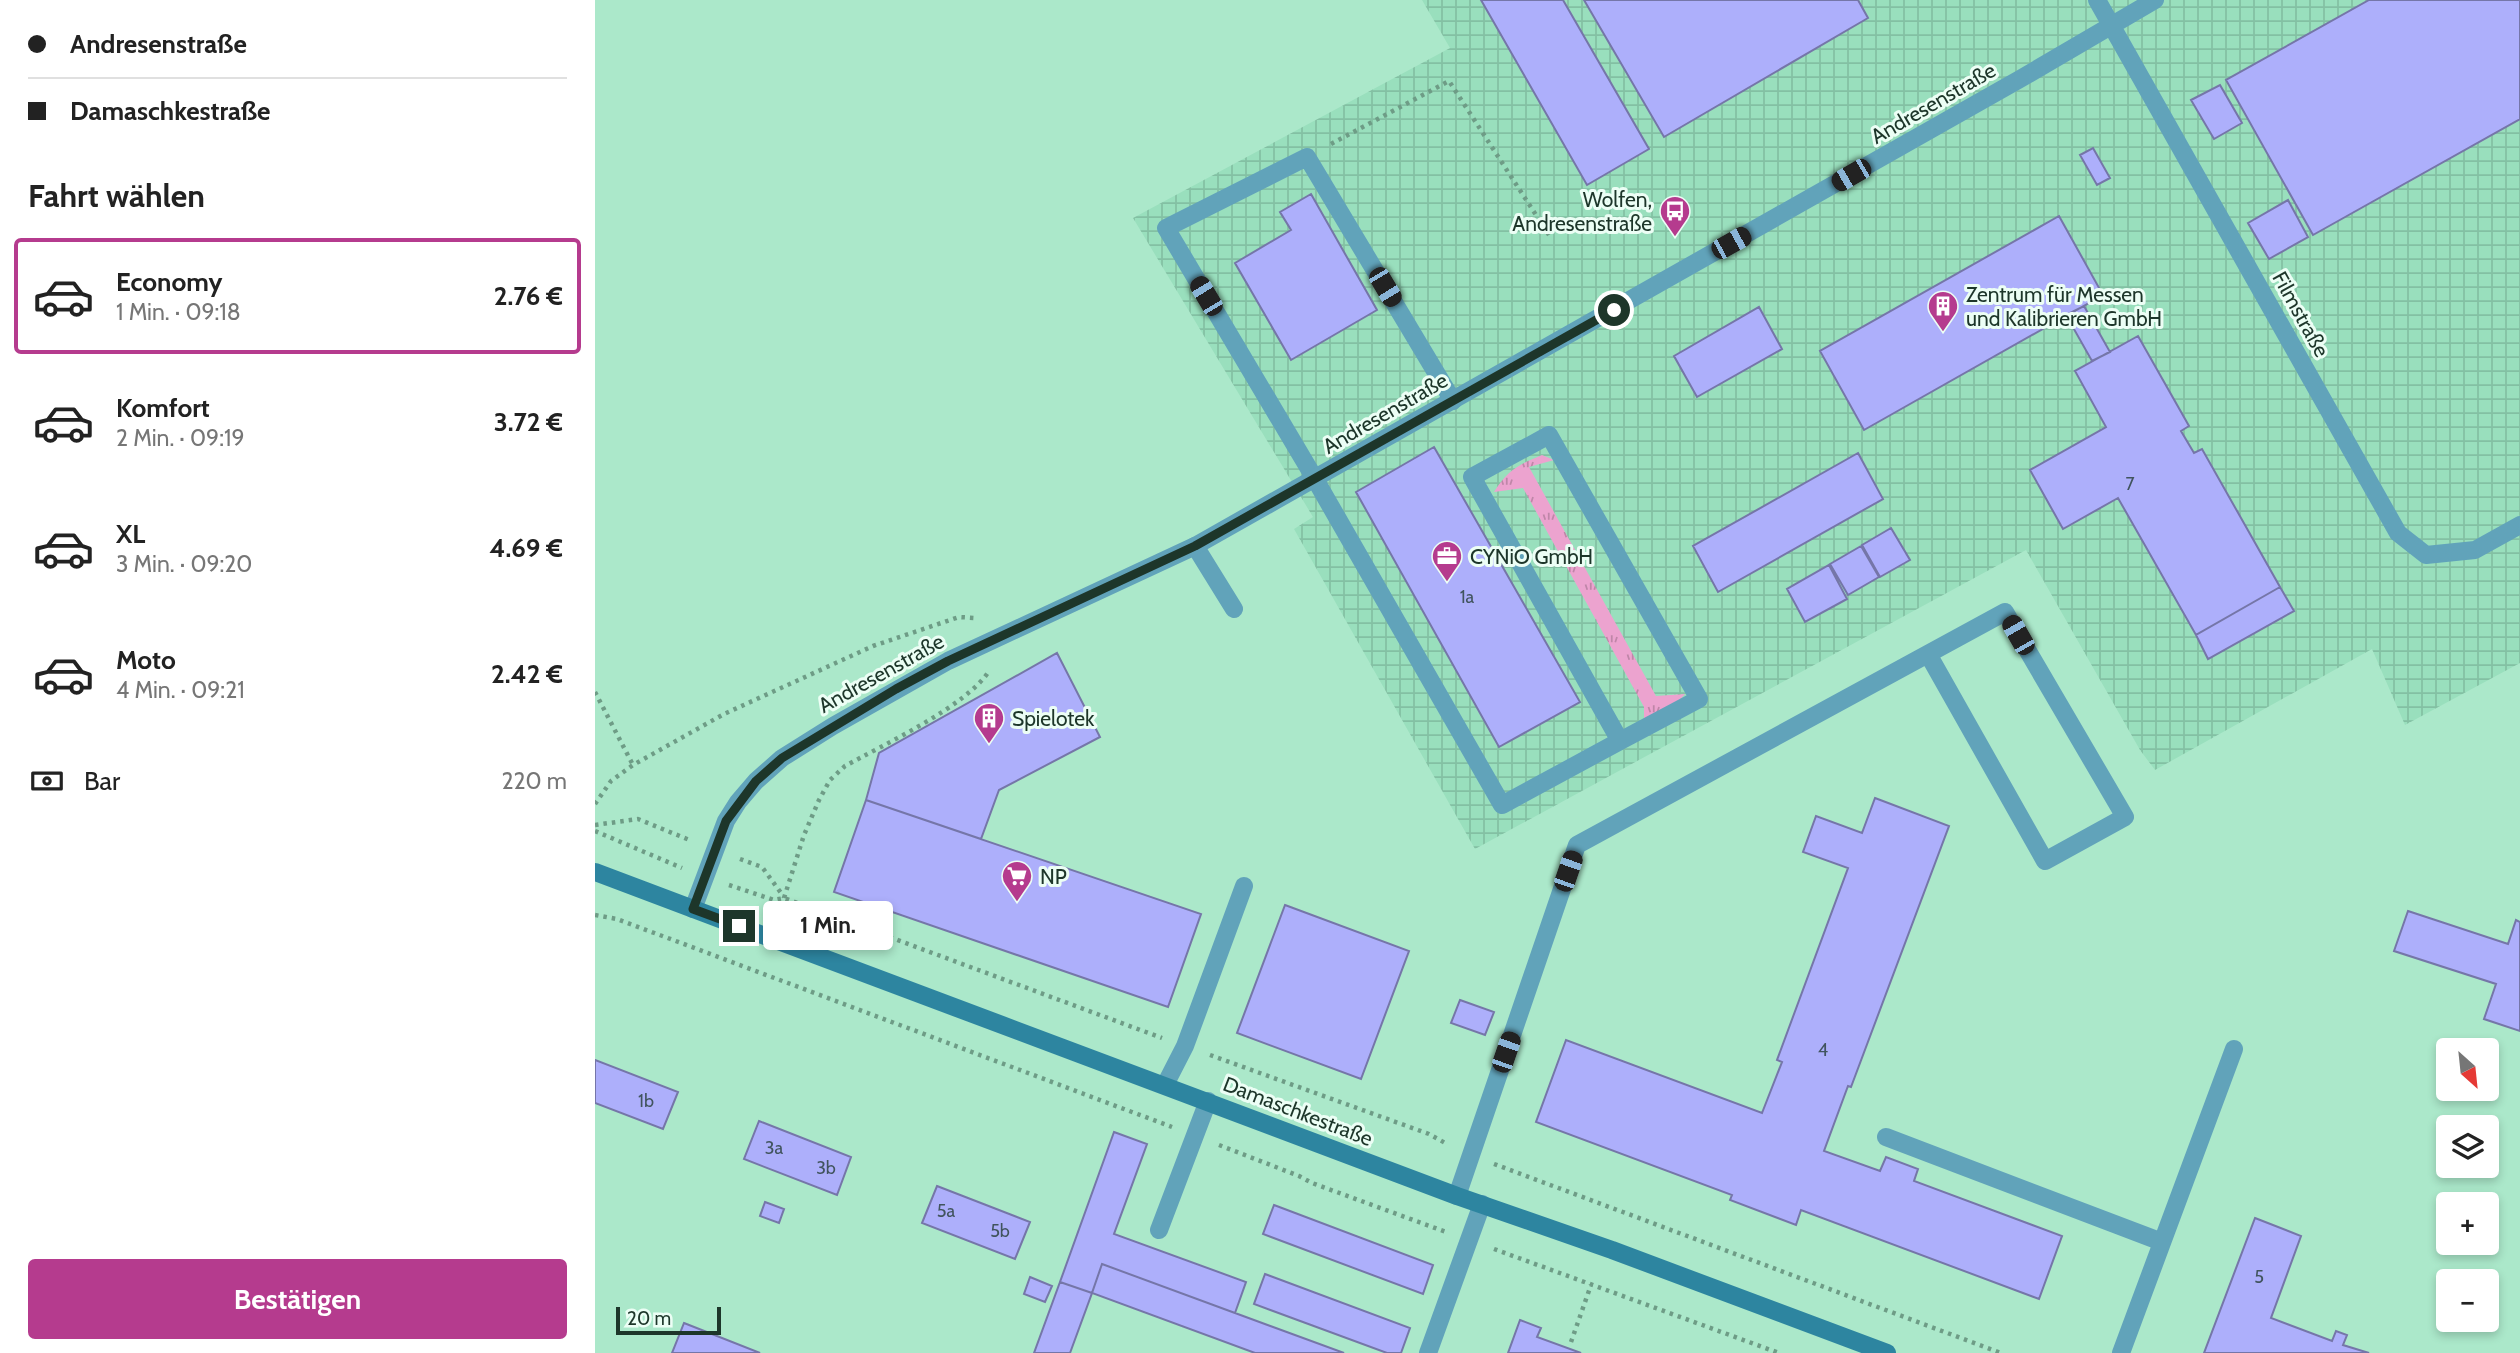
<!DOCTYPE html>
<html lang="de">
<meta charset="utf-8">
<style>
body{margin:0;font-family:Cabin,sans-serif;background:#f2f2f2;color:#222;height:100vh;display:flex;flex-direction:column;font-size:26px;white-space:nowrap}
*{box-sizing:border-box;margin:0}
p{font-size:23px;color:#767676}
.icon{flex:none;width:38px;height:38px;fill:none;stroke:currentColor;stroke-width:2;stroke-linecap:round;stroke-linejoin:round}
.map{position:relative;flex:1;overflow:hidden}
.sheet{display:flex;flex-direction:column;background:#fff;width:595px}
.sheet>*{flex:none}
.top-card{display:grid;align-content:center;height:154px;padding:0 28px;background:#fff}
.needle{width:46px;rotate:153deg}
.controls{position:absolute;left:1841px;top:1038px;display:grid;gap:14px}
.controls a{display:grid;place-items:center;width:63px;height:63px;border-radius:7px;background:#fff;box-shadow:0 4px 10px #0003;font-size:35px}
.scale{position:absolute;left:21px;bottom:18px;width:105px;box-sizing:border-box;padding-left:7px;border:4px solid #1d362a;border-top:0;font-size:19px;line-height:24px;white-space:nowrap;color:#1d362a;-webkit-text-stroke:5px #ecfef5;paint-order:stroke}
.end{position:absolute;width:32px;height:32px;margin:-16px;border:9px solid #1d362a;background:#fff;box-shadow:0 0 0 4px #fff}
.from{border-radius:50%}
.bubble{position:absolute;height:49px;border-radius:7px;background:#fff;box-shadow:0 4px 10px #0003;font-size:23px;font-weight:800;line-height:49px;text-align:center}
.car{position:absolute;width:21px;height:42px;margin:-21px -10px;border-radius:9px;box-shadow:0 0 5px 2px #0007;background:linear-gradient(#222 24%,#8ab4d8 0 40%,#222 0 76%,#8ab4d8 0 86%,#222 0)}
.top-card b{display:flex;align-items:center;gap:24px;height:66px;font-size:26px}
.top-card b+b{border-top:2px solid #e0e0e0}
.top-card i{width:18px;height:18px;background:#222}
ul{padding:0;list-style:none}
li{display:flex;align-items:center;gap:21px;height:116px;margin:0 14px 10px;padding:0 14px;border:4px solid transparent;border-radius:7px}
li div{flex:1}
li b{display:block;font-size:26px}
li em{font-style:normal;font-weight:800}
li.active{border-color:#b53b8e}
li>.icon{width:63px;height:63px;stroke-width:1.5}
h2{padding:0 28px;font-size:32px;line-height:84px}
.pay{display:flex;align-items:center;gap:18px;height:77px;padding:0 28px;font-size:26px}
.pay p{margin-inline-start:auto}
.cta{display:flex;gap:14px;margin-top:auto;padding:14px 28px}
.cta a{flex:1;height:80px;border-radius:7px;background:#b53b8e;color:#fff;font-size:28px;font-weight:800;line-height:80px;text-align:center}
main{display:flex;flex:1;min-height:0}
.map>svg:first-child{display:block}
.industrial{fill:url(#industrial-grid)}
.grass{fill:url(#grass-tufts)}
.building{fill:#adaffb;stroke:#7576a8;stroke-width:2}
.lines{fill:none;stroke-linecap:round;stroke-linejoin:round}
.path{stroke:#6e9c86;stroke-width:4.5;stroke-dasharray:3.5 5;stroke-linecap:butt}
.lane{stroke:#61a3ba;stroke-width:18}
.street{stroke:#61a3ba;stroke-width:18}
.secondary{stroke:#2d85a0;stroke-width:18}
.route{stroke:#1d362a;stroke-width:9}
.labels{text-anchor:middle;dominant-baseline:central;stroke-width:6;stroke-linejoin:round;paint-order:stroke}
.number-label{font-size:18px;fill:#41545e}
.street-label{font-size:21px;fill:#1d362a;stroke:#ecfef5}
.poi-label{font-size:21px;fill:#1d362a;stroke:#ecfef5;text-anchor:start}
</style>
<main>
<section class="sheet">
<div class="top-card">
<b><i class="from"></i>Andresenstraße</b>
<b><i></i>Damaschkestraße</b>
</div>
<h2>Fahrt wählen</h2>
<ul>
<li class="active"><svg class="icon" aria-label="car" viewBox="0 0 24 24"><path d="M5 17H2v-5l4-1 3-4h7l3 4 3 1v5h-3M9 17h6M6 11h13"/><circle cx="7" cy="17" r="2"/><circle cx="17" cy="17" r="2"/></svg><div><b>Economy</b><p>1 Min. · 09:18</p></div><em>2.76 €</em></li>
<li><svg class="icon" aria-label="car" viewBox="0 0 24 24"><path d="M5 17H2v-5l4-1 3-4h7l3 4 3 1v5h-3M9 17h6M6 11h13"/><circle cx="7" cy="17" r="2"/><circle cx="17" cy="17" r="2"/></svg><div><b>Komfort</b><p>2 Min. · 09:19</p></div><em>3.72 €</em></li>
<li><svg class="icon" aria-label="car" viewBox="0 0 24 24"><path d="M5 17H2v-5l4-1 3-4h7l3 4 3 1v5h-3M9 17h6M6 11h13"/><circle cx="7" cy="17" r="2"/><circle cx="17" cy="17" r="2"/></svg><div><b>XL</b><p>3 Min. · 09:20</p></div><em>4.69 €</em></li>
<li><svg class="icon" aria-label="car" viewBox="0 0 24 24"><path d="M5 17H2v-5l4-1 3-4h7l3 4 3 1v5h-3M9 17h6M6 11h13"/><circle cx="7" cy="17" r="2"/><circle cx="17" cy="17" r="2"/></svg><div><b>Moto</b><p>4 Min. · 09:21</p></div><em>2.42 €</em></li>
</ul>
<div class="pay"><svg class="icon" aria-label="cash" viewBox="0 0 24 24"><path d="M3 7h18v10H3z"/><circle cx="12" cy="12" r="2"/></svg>Bar<p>220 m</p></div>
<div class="cta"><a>Bestätigen</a></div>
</section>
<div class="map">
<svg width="1925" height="1353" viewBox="0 0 1925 1353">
<defs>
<pattern id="industrial-grid" width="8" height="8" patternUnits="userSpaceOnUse" patternTransform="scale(1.75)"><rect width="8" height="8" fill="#99dfbd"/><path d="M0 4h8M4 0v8" fill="none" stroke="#83c0a3"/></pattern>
<pattern id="grass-tufts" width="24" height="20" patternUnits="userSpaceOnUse" patternTransform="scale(1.75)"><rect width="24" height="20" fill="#eca3cf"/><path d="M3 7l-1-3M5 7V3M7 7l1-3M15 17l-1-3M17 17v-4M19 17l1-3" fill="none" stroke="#bf86a8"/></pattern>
</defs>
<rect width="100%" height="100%" fill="#abe8ca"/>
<!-- industrial -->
<path class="industrial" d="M827,0H1925V663L1810,725L1777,649L1560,770L1545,750L1431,550L880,849L699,529L718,517L538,218L855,48Z"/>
<!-- grass -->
<path class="grass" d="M947,455L959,460L934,467L1061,696L1090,694L1073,712L1049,723V707L928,488L899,492C913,470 923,465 947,455Z"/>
<!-- building -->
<path class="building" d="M886,0H968L1054,149L992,185Z
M989,0H1263L1273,18L1069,137Z
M1774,0H1925V119L1718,235L1631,80Z
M1625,85L1647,123L1619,139L1596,100Z
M1498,148L1515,178L1502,185L1485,155Z
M716,194L782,310L696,360L640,263L696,230L685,212Z
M1693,200L1713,237L1674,259L1653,223Z
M1464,216L1508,295L1269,430L1225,351Z
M1489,306L1515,352L1497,361L1471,315Z
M1164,307L1187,349L1102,397L1079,356Z
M1543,336L1594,426L1586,431L1599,453L1607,449L1685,587L1601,635L1523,498L1468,529L1435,470L1511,427L1480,371Z
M839,447L985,702L904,747L761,492Z
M1263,453L1288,499L1123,592L1098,546Z
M1296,528L1315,560L1285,577L1267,545Z
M1266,546L1284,577L1253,595L1235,564Z
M1234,565L1252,599L1210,622L1192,589Z
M1685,587L1699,611L1613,659L1601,635Z
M462,653L505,737L404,790L386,839L271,800L284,753Z
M1280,798L1354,826L1256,1087L1253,1086L1229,1151L1285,1171L1291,1157L1323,1169L1319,1181L1467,1236L1444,1299L1206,1210L1201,1225L1135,1200L1137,1195L941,1122L971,1040L1167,1113L1187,1062L1182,1060L1253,868L1208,852L1221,816L1267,833Z
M271,800L606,914L573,1007L239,892Z
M690,905L814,951L766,1079L642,1033Z
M1813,911L1913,944L1921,920L1925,922V1031L1889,1019L1901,984L1799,951Z
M865,1000L899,1012L890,1035L856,1023Z
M0,1060L83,1092L68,1129L0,1103Z
M164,1121L256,1157L242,1195L149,1159Z
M519,1132L552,1144L519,1234L651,1282L640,1313L507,1264L497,1293L465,1282Z
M342,1186L435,1222L420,1259L327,1223Z
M170,1202L189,1209L184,1223L165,1216Z
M679,1205L838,1265L828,1294L668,1234Z
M1660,1218L1706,1236L1676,1318L1737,1341L1741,1331L1752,1335L1748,1345L1774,1353H1609Z
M507,1264L640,1313L749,1353H660L497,1293Z
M670,1274L815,1328L806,1353H792L659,1304Z
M435,1277L457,1286L450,1302L429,1294Z
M465,1282L497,1293L475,1353H439Z
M925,1320L946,1328L942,1337L986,1353H913Z
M89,1323L165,1353H77Z"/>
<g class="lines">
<!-- path -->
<path class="path" d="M736,144L854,81L954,235
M0,692L38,765
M0,804L16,781L38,765L129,714L278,646L364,617L380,618
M0,825L43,819L97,841
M0,831L87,868
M145,859L167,867L189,897
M134,885L179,900L189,898L567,1038
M189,898L209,835L224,800L235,780L250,766C288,745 372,706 394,671
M0,915L22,919L577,1127
M615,1055L834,1134L852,1144
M624,1145L704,1176L717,1183L851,1232
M899,1164L1406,1353
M899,1249L1184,1353
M976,1342L996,1285"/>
<!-- lane -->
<path class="lane" d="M858,401L712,157L571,228L720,479L907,805L1025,741L877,477L954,435L1104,699L1025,741
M600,546L639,609
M570,1085L590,1046L649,886
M1291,1137L1567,1242
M862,1196L982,845L1410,612L1530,817L1450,861L1333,654
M564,1230L613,1101
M1526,1353L1639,1049"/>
<!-- street -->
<path class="street" d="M1502,0L1803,533L1831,555L1880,550L1925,525
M98,909L131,821L143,802L161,781L187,758L238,726L353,661L600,546L1425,79L1560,0
M833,1353L887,1204"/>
<!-- secondary -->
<path class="secondary" d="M0,872L862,1196L1017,1250L1292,1353"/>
</g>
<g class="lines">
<!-- route -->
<path class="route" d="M144,926L98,909L131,821L161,781L187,758L301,689L353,661L600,546L1019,310"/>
</g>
<!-- icons -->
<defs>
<g id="bus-pin" transform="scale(1.575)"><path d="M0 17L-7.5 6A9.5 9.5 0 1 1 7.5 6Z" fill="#b53b8e" stroke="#ecfef5"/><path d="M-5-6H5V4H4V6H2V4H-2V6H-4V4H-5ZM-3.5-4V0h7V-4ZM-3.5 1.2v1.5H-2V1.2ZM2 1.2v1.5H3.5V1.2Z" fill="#fff"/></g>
<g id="building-pin" transform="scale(1.575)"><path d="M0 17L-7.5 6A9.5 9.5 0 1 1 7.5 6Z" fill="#b53b8e" stroke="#ecfef5"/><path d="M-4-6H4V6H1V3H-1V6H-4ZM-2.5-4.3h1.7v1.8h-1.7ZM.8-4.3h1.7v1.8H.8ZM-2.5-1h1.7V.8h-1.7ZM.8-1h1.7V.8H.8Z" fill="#fff"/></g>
<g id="office-pin" transform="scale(1.575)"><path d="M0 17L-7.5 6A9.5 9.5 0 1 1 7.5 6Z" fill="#b53b8e" stroke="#ecfef5"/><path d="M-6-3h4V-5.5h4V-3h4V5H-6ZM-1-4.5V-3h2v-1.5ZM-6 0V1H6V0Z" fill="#fff"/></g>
<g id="supermarket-pin" transform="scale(1.575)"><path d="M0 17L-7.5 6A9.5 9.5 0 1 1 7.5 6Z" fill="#b53b8e" stroke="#ecfef5"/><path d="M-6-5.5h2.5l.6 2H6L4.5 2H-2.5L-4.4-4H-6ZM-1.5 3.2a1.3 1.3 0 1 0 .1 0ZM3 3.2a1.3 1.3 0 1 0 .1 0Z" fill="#fff"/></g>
</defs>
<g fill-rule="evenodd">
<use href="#bus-pin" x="1080" y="211"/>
<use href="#building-pin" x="1348" y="306"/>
<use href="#office-pin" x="852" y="556"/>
<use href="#building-pin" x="394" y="718"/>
<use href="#supermarket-pin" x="422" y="876"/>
</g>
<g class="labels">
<!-- number labels -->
<g class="number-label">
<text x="1535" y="484">7</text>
<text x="872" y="597">1a</text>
<text x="1228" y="1050">4</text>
<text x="51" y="1101">1b</text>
<text x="179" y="1148">3a</text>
<text x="231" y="1168">3b</text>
<text x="351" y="1211">5a</text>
<text x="405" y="1231">5b</text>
<text x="1664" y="1277">5</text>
</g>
<!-- street labels -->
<g class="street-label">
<text transform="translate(1338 103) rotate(-30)">Andresenstraße</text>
<text transform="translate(1706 314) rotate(61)">Filmstraße</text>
<text transform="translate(790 413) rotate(-30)">Andresenstraße</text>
<text transform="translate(286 673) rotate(-29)">Andresenstraße</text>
<text transform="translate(703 1111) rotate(21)">Damaschkestraße</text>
</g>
<!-- poi labels -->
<g class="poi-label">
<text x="1057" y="199" text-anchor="end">Wolfen,<tspan x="1057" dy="24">Andresenstraße</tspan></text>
<text x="1371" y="294">Zentrum für Messen<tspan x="1371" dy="24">und Kalibrieren GmbH</tspan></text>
<text x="875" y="556">CYNiO GmbH</text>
<text x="417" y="718">Spielotek</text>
<text x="445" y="876">NP</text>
</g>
</g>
</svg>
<div class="controls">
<a><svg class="needle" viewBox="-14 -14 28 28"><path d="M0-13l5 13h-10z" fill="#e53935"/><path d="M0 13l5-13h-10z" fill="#767676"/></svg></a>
<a><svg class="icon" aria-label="layers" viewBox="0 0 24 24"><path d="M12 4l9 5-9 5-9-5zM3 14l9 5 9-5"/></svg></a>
<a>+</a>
<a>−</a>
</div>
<div class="scale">20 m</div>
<i class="end from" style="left:1019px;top:310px"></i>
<i class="end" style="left:144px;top:926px"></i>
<div class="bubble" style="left:168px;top:901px;width:130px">1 Min.</div>
<i class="car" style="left:1256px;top:175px;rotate:240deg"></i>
<i class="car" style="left:1136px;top:243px;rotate:61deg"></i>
<i class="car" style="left:790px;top:287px;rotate:149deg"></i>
<i class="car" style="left:611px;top:296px;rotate:329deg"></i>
<i class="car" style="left:1423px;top:635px;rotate:330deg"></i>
<i class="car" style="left:973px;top:871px;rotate:19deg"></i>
<i class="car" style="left:911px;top:1052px;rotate:19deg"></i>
</div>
</main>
